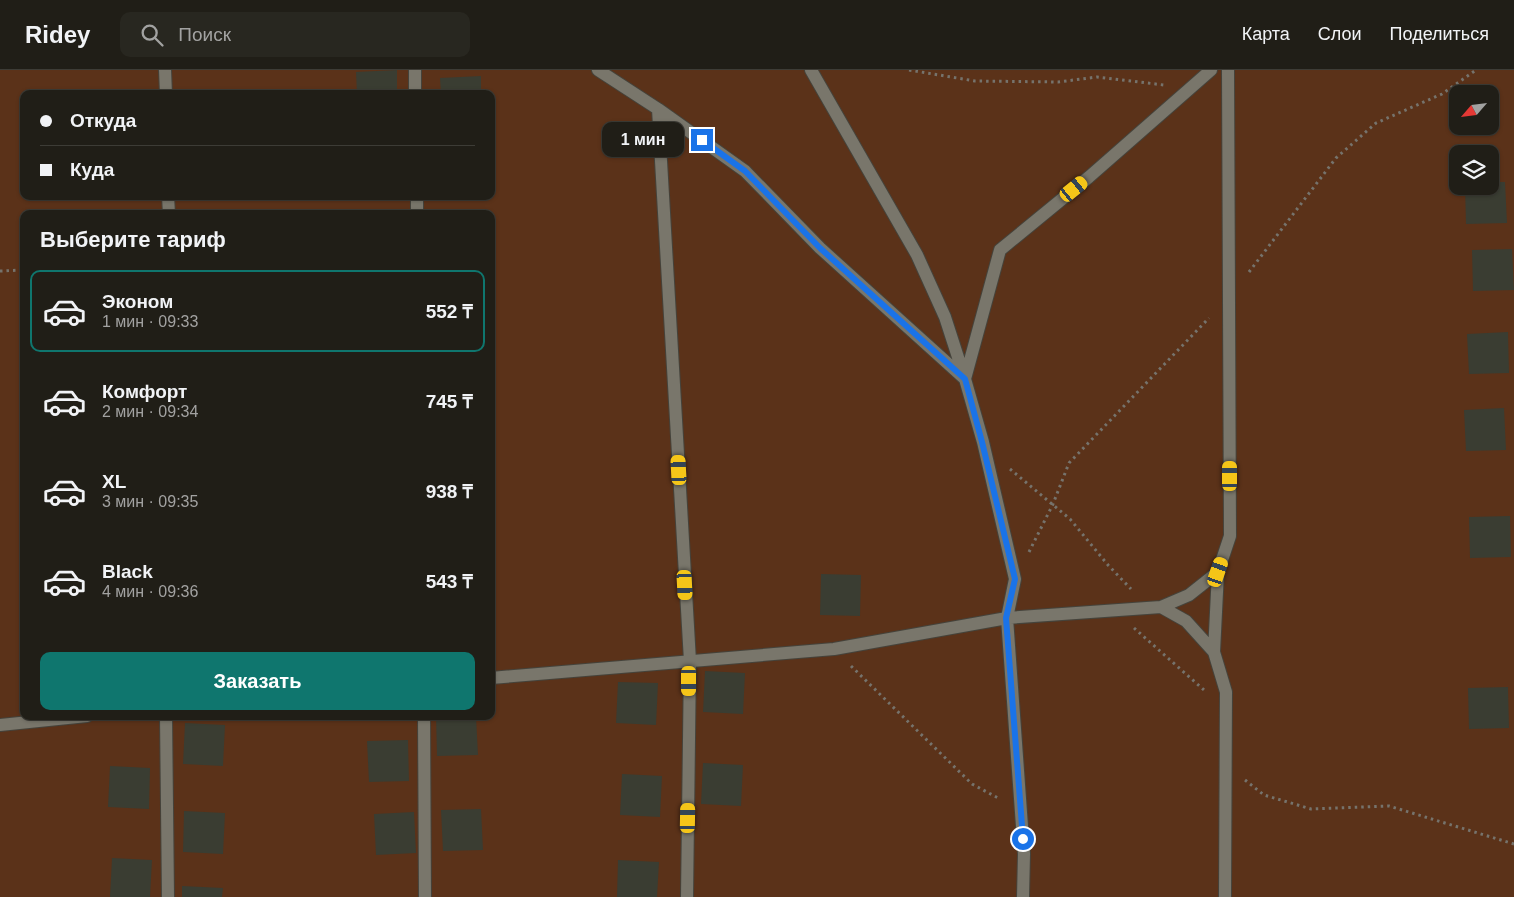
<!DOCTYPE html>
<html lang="ru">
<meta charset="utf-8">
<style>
body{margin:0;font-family:Helvetica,sans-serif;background:#282720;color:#f1f3f6;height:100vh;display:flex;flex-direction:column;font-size:19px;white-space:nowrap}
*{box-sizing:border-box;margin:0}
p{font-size:16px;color:#a2a2a1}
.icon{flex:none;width:28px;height:28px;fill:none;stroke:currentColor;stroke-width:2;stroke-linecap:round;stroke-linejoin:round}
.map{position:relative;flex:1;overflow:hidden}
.side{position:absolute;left:20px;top:140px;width:475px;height:510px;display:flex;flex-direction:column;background:#201e17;border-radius:10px;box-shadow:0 1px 4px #0004,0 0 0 1px #3d3c36}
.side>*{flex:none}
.top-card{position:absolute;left:20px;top:20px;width:475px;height:110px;border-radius:10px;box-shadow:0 1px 4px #0004,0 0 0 1px #3d3c36;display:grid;align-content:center;height:110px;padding:0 20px;background:#201e17}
.needle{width:32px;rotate:242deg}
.tools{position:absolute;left:1449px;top:15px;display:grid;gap:10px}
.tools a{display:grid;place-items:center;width:50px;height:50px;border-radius:10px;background:#201e17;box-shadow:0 1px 4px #0004,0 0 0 1px #3d3c36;font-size:25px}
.end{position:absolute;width:22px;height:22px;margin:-11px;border:6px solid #1a73e8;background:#fff;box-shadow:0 0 0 2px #fff}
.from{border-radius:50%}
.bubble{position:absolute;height:35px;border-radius:10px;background:#201e17;box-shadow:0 1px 4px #0004,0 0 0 1px #3d3c36;font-size:16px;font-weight:700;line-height:35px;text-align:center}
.car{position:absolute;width:15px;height:30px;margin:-15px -8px;border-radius:6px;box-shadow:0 0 4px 1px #0007;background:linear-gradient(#f5c518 24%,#345 0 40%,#f5c518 0 76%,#345 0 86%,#f5c518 0)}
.top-card b{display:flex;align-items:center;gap:18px;height:48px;font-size:19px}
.top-card b+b{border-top:1px solid #3d3c36}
.top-card i{width:12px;height:12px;background:#f1f3f6}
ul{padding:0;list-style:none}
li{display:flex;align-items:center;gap:15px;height:82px;margin:0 10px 8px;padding:0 10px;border:2px solid transparent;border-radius:10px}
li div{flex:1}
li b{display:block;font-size:19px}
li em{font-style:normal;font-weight:700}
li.current{border-color:#0f766e}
li>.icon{width:45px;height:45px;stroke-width:1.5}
h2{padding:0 20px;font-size:22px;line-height:60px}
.action{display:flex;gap:10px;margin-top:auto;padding:10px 20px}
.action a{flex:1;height:58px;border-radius:10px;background:#0f766e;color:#fff;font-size:20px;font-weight:700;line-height:58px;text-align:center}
header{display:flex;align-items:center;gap:30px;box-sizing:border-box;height:70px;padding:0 25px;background:#201e17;border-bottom:1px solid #3d3c36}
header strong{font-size:24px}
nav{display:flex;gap:28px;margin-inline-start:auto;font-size:18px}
.search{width:350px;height:45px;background:#282720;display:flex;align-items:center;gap:12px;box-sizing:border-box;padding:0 18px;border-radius:10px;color:#a2a2a1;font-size:19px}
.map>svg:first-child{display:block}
.green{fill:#5b3219;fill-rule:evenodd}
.building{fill:#3a3d32}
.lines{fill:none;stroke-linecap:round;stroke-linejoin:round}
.minor-casing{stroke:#45433b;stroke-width:14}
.path{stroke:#76736c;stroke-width:3;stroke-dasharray:2.5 4;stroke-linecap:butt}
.minor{stroke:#79766b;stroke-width:12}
.route{stroke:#1a73e8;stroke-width:6}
</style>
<header>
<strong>Ridey</strong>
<div class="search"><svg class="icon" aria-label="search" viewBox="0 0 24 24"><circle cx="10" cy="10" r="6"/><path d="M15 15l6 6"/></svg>Поиск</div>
<nav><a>Карта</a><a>Слои</a><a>Поделиться</a></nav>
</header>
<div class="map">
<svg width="1514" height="827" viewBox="0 0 1514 827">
<rect width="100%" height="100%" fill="#2b281f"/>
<!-- green -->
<path class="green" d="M0,0H1514V827H0ZM24,24H491V126H24ZM1458,24H1490V56H1458ZM1458,84H1490V116H1458ZM24,144H491V646H24Z"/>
<!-- building -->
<path class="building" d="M397,0V24H357L356,2Z
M481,6V24H441L440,8Z
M1490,112H1505L1507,153L1466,154L1465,116H1490Z
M1512,179L1514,220L1473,221L1472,180Z
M1508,262L1509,303L1469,304L1467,264Z
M1504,338L1506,380L1466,381L1464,340Z
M1510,446L1511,487L1470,488L1469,447Z
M821,504L861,505L860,546L820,545Z
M705,601L745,603L743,644L703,642Z
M618,612L658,613L656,655L616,653Z
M1508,617L1509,658L1469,659L1468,618Z
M436,646H476L478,685L437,686Z
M185,653L225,655L223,696L183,694Z
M408,670L409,711L369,712L367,671Z
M703,693L743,695L741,736L701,734Z
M110,696L150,698L149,739L108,737Z
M622,704L662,706L660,747L620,745Z
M481,739L483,780L443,781L441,740Z
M184,741L225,743L223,784L183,782Z
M414,742L416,783L376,785L374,744Z
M112,788L152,790L150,827H110Z
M618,790L659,792L657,827H617Z
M182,816L223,818L222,827H182Z"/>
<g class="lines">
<!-- minor casing -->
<g class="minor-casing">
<path id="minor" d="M165,0L166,24
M415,0V24
M598,0L658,39L745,101L820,178L965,309L1000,180L1089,107L1211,0
M811,0L917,185L945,247L965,309L983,372L1015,509L1007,548L1024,784L1023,827
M658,39L690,591L687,827
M168,126L169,144
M417,126V144
M1161,537L1189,525L1218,502
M1214,582L1218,502L1230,466L1228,0
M491,608L834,579L1007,548L1161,537L1186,551L1214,582L1226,622L1225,827
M166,646L168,827
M424,646L425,827
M0,655L87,646"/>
</g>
<!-- path -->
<path class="path" d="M909,0L975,11L1058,12L1097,7L1164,15
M0,201L24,200
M1249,202L1336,88L1376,53L1442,24L1476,0
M1010,399L1070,449L1108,495L1131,519
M1029,482L1053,434L1069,393L1209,248
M1134,558L1204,620
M851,596L972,714L1000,729
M1245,710L1264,725L1311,739L1389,736L1514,774"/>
<!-- minor -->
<use href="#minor" class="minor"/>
</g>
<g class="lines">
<!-- route -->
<path class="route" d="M702,70L745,101L820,178L965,309L982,372L1015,509L1006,548L1023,769"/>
</g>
</svg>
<div class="tools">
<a><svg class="needle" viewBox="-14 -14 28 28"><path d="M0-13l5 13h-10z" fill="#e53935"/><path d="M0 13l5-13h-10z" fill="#a2a2a1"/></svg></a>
<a><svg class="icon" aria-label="layers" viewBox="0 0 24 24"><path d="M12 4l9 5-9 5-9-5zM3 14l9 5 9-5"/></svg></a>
</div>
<i class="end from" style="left:1023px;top:769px"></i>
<i class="end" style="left:702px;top:70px"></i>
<div class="bubble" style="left:602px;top:52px;width:82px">1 мин</div>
<i class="car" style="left:1074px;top:119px;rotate:51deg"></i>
<i class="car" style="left:679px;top:400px;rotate:357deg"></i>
<i class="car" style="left:1230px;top:406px;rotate:0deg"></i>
<i class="car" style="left:1218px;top:502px;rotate:19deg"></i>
<i class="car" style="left:685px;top:515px;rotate:177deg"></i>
<i class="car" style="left:689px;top:611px;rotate:180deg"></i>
<i class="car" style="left:688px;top:748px;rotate:1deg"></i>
<div class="top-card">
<b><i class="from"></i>Откуда</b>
<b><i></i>Куда</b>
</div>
<section class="side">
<h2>Выберите тариф</h2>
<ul>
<li class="current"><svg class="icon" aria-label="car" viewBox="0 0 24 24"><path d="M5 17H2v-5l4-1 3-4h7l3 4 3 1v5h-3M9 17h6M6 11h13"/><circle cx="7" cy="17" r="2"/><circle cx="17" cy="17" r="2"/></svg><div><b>Эконом</b><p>1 мин · 09:33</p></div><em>552 ₸</em></li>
<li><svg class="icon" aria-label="car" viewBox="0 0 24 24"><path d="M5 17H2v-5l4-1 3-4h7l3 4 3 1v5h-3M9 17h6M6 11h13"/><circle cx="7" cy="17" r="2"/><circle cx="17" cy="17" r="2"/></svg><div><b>Комфорт</b><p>2 мин · 09:34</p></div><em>745 ₸</em></li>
<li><svg class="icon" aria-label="car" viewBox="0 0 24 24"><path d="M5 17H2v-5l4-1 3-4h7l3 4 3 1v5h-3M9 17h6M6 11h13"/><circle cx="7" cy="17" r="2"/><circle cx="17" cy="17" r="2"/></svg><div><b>XL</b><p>3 мин · 09:35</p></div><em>938 ₸</em></li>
<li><svg class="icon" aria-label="car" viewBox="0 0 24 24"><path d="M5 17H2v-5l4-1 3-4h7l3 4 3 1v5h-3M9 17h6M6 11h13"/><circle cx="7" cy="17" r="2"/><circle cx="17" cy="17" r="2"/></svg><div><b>Black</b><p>4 мин · 09:36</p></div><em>543 ₸</em></li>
</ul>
<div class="action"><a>Заказать</a></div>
</section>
</div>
